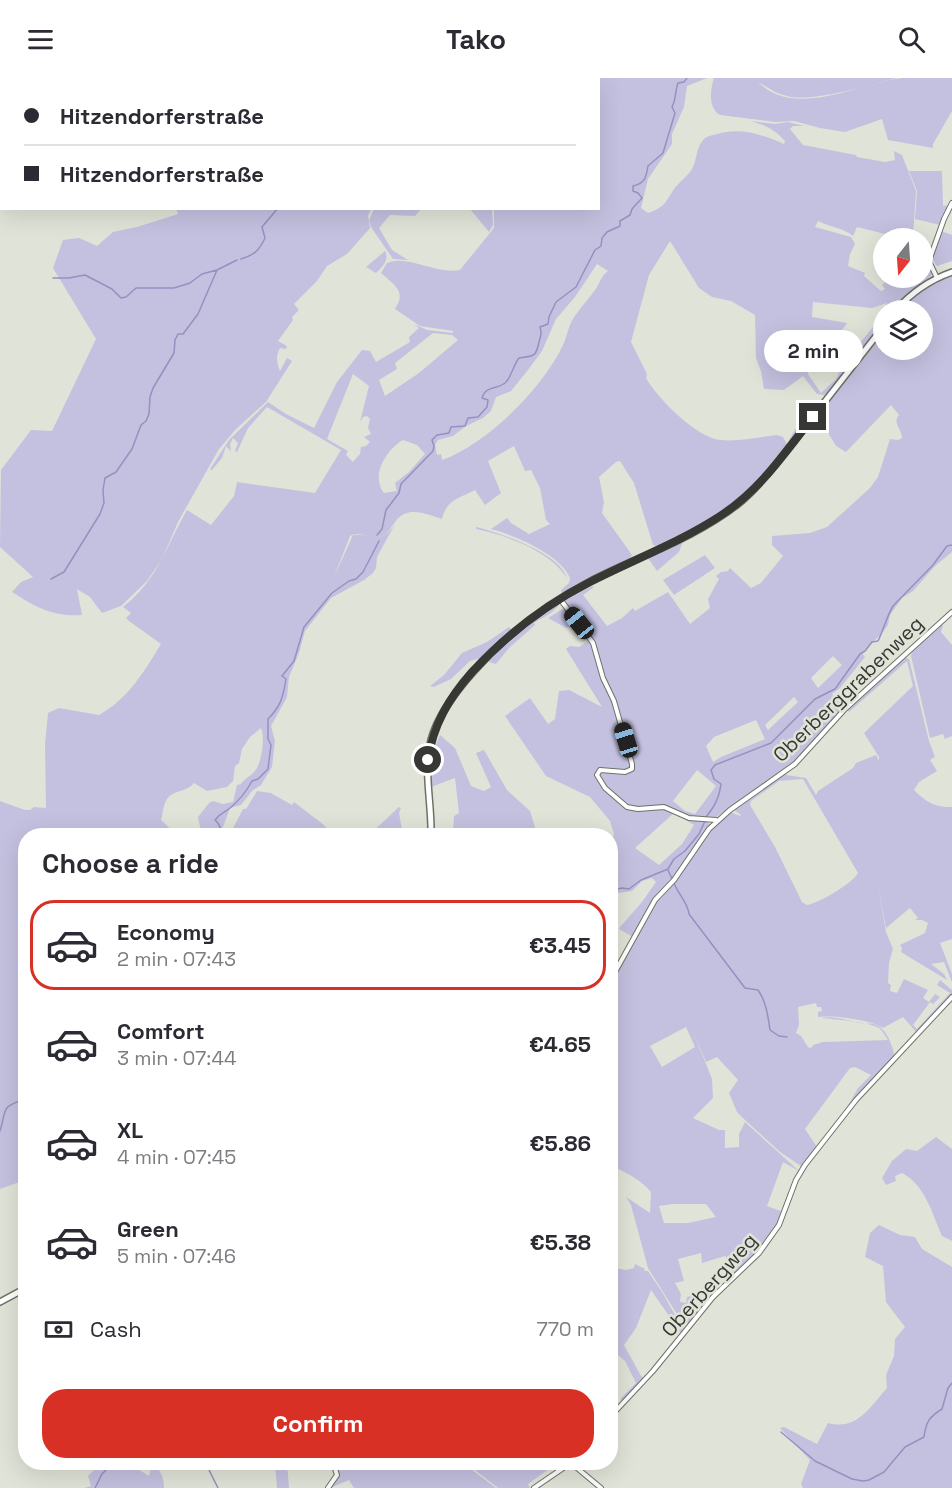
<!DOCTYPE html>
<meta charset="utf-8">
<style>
body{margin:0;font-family:"Space Grotesk",sans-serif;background:#f2f2f3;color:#2b2b33;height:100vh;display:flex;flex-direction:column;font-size:22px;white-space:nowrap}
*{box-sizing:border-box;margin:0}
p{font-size:20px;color:#7c7c81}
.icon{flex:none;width:33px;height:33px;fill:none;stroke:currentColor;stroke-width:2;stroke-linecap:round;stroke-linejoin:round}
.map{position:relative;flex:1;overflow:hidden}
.sheet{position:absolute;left:18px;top:750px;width:600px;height:642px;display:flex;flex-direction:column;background:#fff;border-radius:24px;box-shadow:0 6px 24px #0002}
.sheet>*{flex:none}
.guide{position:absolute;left:0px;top:0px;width:600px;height:132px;box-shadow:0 6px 24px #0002;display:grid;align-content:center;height:132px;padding:0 24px;background:#fff}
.needle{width:39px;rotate:197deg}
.controls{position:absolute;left:873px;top:150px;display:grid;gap:12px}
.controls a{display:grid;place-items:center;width:60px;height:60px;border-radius:50%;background:#fff;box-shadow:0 6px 24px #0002;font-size:30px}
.end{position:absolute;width:27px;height:27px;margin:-14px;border:8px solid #373833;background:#fff;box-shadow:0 0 0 3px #fff}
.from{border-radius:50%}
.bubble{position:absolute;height:42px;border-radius:21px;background:#fff;box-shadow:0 6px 24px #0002;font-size:20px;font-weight:700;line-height:42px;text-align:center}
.car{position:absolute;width:18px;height:36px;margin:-18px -9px;border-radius:8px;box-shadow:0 0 4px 2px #0007;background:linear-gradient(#222 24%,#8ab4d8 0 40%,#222 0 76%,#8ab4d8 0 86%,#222 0)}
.guide b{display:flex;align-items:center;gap:21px;height:57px;font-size:22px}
.guide b+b{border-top:2px solid #e1e1e2}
.guide i{width:15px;height:15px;background:#2b2b33}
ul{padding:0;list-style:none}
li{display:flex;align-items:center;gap:18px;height:90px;margin:0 12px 9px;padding:0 12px;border:3px solid transparent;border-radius:24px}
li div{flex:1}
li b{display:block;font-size:22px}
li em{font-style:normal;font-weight:700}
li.current{border-color:#d93025}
li>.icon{width:54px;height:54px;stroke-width:1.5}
h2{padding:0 24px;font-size:27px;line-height:72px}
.pay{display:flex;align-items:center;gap:15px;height:66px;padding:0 24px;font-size:22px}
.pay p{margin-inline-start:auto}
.primary-button{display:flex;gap:12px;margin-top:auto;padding:12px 24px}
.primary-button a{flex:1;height:69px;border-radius:24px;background:#d93025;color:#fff;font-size:24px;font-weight:700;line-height:69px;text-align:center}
header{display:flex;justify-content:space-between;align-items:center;height:78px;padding:0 24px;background:#fff;font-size:27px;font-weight:700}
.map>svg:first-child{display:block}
.green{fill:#c4c1e0;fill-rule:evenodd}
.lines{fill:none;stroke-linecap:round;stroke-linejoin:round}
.stream{stroke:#9690c0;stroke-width:1.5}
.street-casing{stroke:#6f7166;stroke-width:6}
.secondary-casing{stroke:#6f7166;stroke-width:8}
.street{stroke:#fff;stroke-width:4}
.secondary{stroke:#fff;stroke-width:5}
.route{stroke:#373833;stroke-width:8}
.labels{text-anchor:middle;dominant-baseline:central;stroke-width:5;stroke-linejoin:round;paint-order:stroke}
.street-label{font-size:20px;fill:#373833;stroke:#e0e3d7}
</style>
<header><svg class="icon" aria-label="menu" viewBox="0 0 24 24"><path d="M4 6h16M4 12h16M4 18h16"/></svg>Tako<svg class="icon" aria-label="search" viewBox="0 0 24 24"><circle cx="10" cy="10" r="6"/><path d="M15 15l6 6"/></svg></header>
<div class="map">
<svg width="952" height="1410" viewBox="0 0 952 1410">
<rect width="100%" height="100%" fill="#e0e3d7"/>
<!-- green -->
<path class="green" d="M59,0H707L687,8L684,29L672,56V66L648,101L641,130L648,135C665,129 665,125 674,111C679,104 688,98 692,91C697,82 696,69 704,61C707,58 713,57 717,56C741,49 761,56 784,66L785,63C774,51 765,47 750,43L775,46L788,44L804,48H793L790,51L803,67L856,77L857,79L885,84L895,82L894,73L902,77L916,113L913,158L901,160L857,149L853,158C844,150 829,149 818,143L815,149L851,159L855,166L850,176L848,188L865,195L864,198L881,213L885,211L882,207L890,200H922L924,185C929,187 932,192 932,197L894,227L893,232H884L883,245L833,311L824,317L817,316L803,298L784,312L764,311L761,293L756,280L755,237L731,223L712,219L699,210L670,163L649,197L631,264L647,296L646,300C657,320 697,360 720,362C738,364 759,359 777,357L783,359L788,368C778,380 769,393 759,404C731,435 693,451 657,468L653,467L634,405L620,383L616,384L599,399L604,424L602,435L632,477L628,483L562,516L561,512L569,505L570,500C560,476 514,457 491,451L507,440L511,445L529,456L550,446L546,442L540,410L531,392L525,393L514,368L488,383L501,415L485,427L475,412C458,421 447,421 442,441C426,436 407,427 395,444C391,449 388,456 382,458C371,462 360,452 350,458L334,499L353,457C373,455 380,468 395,446L377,479L376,490L373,495L364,502L331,520L305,553L299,575L289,599L287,619L271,648L275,663L272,689L261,707L253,712L241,727L230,730L220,757H215V754L202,752L200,749L198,739L209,725L213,723L223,726L233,724L237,707L241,706C245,700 251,698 255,693C262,685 265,658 261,650L250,659L242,671L239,685L235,688L233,703L227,709L207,713L194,705C187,714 173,712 167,721C163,727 163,736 161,742L177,757L26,758V1062L23,1064L25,1102L0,1111V723L25,732H30L34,729L46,730L45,666L48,635L59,630L99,637C128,621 144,594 161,566L129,543L126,540L131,535L123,529C158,502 166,468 187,432L211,447L234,418L237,404L315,415L341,372L267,329L248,350L237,374L235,373L238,365L233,360L230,366L231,373L226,368L222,380L212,392L210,391L229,362L268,324L286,336L314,350L337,304L362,272L370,273L376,284L410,264L409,259L419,250L414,246L427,252L453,255V253L420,248L395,231C407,213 394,207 381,195L387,185C408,176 436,197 460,192L494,150V131L598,130V2ZM597,186L608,193C601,198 600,205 595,212C588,222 579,231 573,241C568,249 567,259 563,267C543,310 487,366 442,382L441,376L437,377L435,367L438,362L453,358L466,348L483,340L491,333L496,319L511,313L528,292L542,273L556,241L575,219ZM813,224L872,230L887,225L877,244L843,286L836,301L821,315L808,296L807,292L824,278L847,245L812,239ZM433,255L452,257L458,262L419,295L385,318L379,302L397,291L395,285ZM353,296L369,308L360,344L363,339L367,338L370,341L368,350L371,356L364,359L370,364L366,368L361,369L360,376L353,384L346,377L348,373L327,361ZM403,362L417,367L425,376L409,394L395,405L397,413L384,415C370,397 387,371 403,362Z
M714,0H896C870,7 811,25 787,18C776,16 767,9 758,4C794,41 858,6 901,0C917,0 935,0 952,0V33L933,66V70L888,62L882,41L845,54L820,50L794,43L775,44L720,37C708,30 710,12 714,0Z
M909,93H942L943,128L950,127L940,147L915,141L917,113Z
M176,131H371L368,138L370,150L347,176L327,188L317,203L294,226L299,232L292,239L293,242L278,263L287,268L286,271L280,270C275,279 277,285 280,293L287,280L292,283L266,324L236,351L219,371L178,444L162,481L147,503L121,528L102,535L90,519L77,511L82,537C52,539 36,529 12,514L21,504L33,499L0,469L1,392L31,352L52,353L96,261L53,190L63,162L79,160L97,168L113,154L137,149L178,136Z
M374,131H421L415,138L390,137L379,150L392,172L408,182L393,181L371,149L369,142Z
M470,131H492L493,147L489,154Z
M941,153L952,157V183L937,188L932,181Z
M385,173C390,182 382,189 376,195L366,189Z
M952,197V474L935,488L913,513L902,520L890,537L888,547L883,554L862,575L865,579L840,610L832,616L844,631L794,685L716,739L689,738L664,728L635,730L627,728L620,723L604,707L599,698L600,693L629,695C635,691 633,684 632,677L615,623L604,599L594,565L564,523L592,508L594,509L583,517L607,548L622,540L633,530L635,533L668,514L690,546L710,530L708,521L719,501L716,498L721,494L728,493L730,490L751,510L761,505L783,478L772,467V458L810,455L827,449L870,410L878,399L890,361L898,362L902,360C902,351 892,345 899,337L891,327L846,374L836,368L818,338L883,254L884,272H922V232H901L905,231V226L924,210ZM833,578L842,587L818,610L811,600ZM794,619L798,624L768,652L765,647ZM756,642L765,661L721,679L713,684L706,668L714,659ZM697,692L716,708L695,736L685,733L673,723Z
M823,321L792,363L789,362L802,340Z
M476,449C500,455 559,474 567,500C550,473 506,457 476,451Z
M683,463L679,474L657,493L648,480Z
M705,477L715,490L674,517L663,502Z
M560,525C555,535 543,539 534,545L535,547L509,570L496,586L489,584V581L523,550Z
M564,530L578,546L566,550L548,540Z
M941,546L943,547L941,554L952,567V658L945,661L943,656L930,660L911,578L913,571Z
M509,549L511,551L481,580L470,583L451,601L434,609L430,608L444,597L462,575L487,564Z
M590,562L613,623L631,689L625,693L600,691L596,695L598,703L604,711L626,730H662L681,738L706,743L711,747L674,801L660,814L633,859L619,851L620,849L642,824L656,804L652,800L642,803L632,813L611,816V765L614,756L610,743L590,719L546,698L505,638L530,620L548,646L555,641L559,613L569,612L602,629L566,571L570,568L579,569ZM674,735L694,747L682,766L659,787L635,770Z
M904,579L909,581L929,663L935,679L930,682L937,693L919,704L914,712C925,723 935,730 952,729V861L940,865L952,896V904L944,884L931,886L944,896L947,902L901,874L902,870L900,867L925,855L928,845L922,842H915L918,840L910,830L886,850L878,808L886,854L893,871L889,885L888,905L891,907L890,913L897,915L904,901L928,912L923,920L929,924L935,916L940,919L933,926L930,924L913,947L917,951L950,915L937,907L940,902L952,912V917L917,955L903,939L883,950C872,942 833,937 818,939V934L822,933L821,929H817L816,925L798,929L799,947L796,955L801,958L808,969L811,970L813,967L823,964L888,962C885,958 883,953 879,950C871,944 831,941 821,940C833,938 843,941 855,944C861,946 868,945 874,946C887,950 892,967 895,979L841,1040L858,1010L871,997L855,989L850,990L805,1051L817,1069L801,1088L780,1074L745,1042L737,1034L729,1015L738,1002L717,979L706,984L692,951L712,1001L713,1020L693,1040L719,1052H725V1070L739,1069V1056L745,1044L799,1093L783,1084L767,1128L783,1134L782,1136C770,1161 754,1179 733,1197L730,1199L729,1182L725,1178L702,1185L701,1175L678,1181L684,1203L675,1205L681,1216L680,1224L686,1225L687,1219L691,1218L701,1232L686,1247L680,1241L648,1190L631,1127L626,1119L650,1135L651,1114C642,1103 629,1096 616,1090L612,1095L611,1093V906L656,823L710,752L730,734L740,738L741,737L733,731L787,694L786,697L806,700L816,717L818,713L853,690L856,685L876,677L879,683V679L864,655L913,608L907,583L849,634L848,632ZM803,701L858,795C853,805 819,825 807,827L802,824L775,769L750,727L751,723L779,703ZM686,949L695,969L662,989L650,968ZM673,1126H706L716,1139L688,1145H664L659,1128Z
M440,657L455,670L471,708L484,713L491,709L476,675L484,672L507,712L530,733L535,749L532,754L489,757H453L454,738L459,735L455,700L431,709L433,674Z
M257,713L271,715L292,727L294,724L324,747L332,757H225L226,755L230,756L243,731H246Z
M399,729L401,730L399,735L403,757H369Z
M936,1059L952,1071V1163L942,1158C932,1135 925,1107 902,1095L895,1098L896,1103L886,1107L882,1100L892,1083L906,1071L917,1073Z
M879,1147L900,1157L915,1159L922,1171L952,1189V1410H803L801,1406L810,1382L780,1350L784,1349L817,1366L828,1345C857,1353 870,1329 887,1310L886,1297L894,1278L895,1261L905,1249L886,1224L883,1188L865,1179L870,1155Z
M635,1186L645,1191L644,1193H648L662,1214L683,1251L681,1255L651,1212L636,1250L624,1267L641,1298L644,1300L622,1322L620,1321L636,1305L625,1283L611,1271L610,1200L613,1201L615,1190L626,1192L634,1190Z
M334,1384L463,1385L496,1410H354L349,1402L330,1410L339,1395Z
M101,1385H132L133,1388L149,1398L152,1386C161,1391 164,1400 164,1410H84L91,1408L88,1398Z
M275,1385H287L289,1410H277Z
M466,1385H549L546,1387L549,1391L528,1406L530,1410H498Z"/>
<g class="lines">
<!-- stream -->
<path class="stream" d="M371,2L372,0
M241,181C254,177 259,173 265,160L262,149L278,130
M53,200H69L85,197L112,211L121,220L126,219L136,210H174L190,205L202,196L217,192
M377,457L382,451L386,432L399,415L401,406L433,373L434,368L432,362L437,357L449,355L451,349L465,348L468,340L478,339L487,329L488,322L482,320C486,307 496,312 505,305C511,300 513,288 519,280C534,278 536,279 539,264C541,257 542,256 540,249L548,246L549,239L556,224L576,209L595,172L601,168L602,160L607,154L620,148V143L630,137L632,131L642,120L638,115L633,113V108C645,105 646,100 648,88L663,75L675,35L672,29C676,22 675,13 678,5L684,4L687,0
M51,501L64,494L100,436L104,425L103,412L105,400L116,394L132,371L141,347L146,343L149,336L150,319L153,310L174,275L175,262L178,256H183L198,236L217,192L237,182
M706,739C715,728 719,720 721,706L714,701L711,692L715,687L771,665L815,621L835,611L860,576L865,573L872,564L878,563C884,551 886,540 893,528L933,487L947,468L952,467
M219,758C221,751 221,747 215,742C220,735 224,735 230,730C240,722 246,714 252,703L258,701L268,691L271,667L268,661V641C281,628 283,619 286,601L282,598L294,583L304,549L332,515L349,503L356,501L363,494L379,463
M668,792L672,801
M674,805C678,816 688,825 689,836L745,910L758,912C766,923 768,938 770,952L779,958L787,959
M610,810L614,812L622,810L629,811L641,802L668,791L674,781L685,773L699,756L705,743
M0,1053C7,1030 0,1029 26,1021
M781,1354L815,1383L852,1401L863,1403L869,1402L884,1394L905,1369L924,1359C926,1344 929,1339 942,1331L948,1310L952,1305
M205,1384L218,1410
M95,1410L102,1396L114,1384"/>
<!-- street casing -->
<g class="street-casing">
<path id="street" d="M280,0L281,2
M0,102L2,101
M937,200L929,183L944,141L952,125
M560,521L593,565L603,600L614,623L632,686V691L625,694L600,692L597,697L605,710L627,729L638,731L664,729L689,740L716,742
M610,903L655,822L674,802L709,751L730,732L795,686L845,631L952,534
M610,1339L653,1293L713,1219L759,1175L779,1147L796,1102L805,1087L856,1022L952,919
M571,1385L601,1410
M328,1410L337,1397L333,1384
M534,1410L572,1384"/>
</g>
<!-- secondary casing -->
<g class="secondary-casing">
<path id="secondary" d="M896,232C912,214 929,202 952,194
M431,758C432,725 423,694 431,662C438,636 456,613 474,593C507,556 545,527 589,504C637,479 695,460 738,426C753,414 764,401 776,386L884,248
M0,1224L26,1210"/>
</g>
<!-- street -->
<use href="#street" class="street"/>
<!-- secondary -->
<use href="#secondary" class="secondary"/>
</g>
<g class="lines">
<!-- route -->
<path class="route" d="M428,682C433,647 449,620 472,594C506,557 545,527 590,504C633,482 680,464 720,438C759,413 785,375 813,339"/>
</g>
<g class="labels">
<!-- street labels -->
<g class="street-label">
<text transform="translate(848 611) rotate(-44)">Oberberggrabenweg</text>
<text transform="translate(709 1207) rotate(-48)">Oberbergweg</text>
</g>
</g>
</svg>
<div class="controls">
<a><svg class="needle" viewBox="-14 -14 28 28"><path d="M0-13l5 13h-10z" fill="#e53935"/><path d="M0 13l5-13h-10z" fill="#7c7c81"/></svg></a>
<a><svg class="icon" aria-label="layers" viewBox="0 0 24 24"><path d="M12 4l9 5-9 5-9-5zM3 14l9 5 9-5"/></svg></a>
</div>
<i class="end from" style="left:428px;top:682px"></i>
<i class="end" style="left:813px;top:339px"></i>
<div class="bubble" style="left:764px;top:252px;width:99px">2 min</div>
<i class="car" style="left:579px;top:545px;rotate:321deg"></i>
<i class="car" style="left:626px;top:662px;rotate:343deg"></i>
<div class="guide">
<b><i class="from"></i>Hitzendorferstraße</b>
<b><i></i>Hitzendorferstraße</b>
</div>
<section class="sheet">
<h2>Choose a ride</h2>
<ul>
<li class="current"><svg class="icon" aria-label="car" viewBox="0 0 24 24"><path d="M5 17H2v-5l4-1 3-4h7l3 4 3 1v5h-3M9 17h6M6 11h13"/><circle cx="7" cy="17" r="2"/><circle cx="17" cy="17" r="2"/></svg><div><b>Economy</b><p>2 min · 07:43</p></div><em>€3.45</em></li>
<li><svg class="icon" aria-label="car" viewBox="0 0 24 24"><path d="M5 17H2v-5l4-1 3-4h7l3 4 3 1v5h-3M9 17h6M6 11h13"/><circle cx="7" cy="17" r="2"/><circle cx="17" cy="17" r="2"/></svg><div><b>Comfort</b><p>3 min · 07:44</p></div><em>€4.65</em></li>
<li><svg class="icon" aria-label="car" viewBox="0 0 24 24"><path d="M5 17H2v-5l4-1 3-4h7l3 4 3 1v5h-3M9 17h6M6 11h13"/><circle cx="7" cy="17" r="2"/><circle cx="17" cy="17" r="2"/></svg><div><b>XL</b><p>4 min · 07:45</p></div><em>€5.86</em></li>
<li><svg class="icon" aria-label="car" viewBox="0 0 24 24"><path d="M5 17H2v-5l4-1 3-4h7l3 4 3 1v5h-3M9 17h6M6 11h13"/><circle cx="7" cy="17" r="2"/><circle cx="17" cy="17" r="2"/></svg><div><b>Green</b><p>5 min · 07:46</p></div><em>€5.38</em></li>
</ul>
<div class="pay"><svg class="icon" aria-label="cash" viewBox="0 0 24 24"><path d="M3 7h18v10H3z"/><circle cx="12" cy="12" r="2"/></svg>Cash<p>770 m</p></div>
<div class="primary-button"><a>Confirm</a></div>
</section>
</div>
